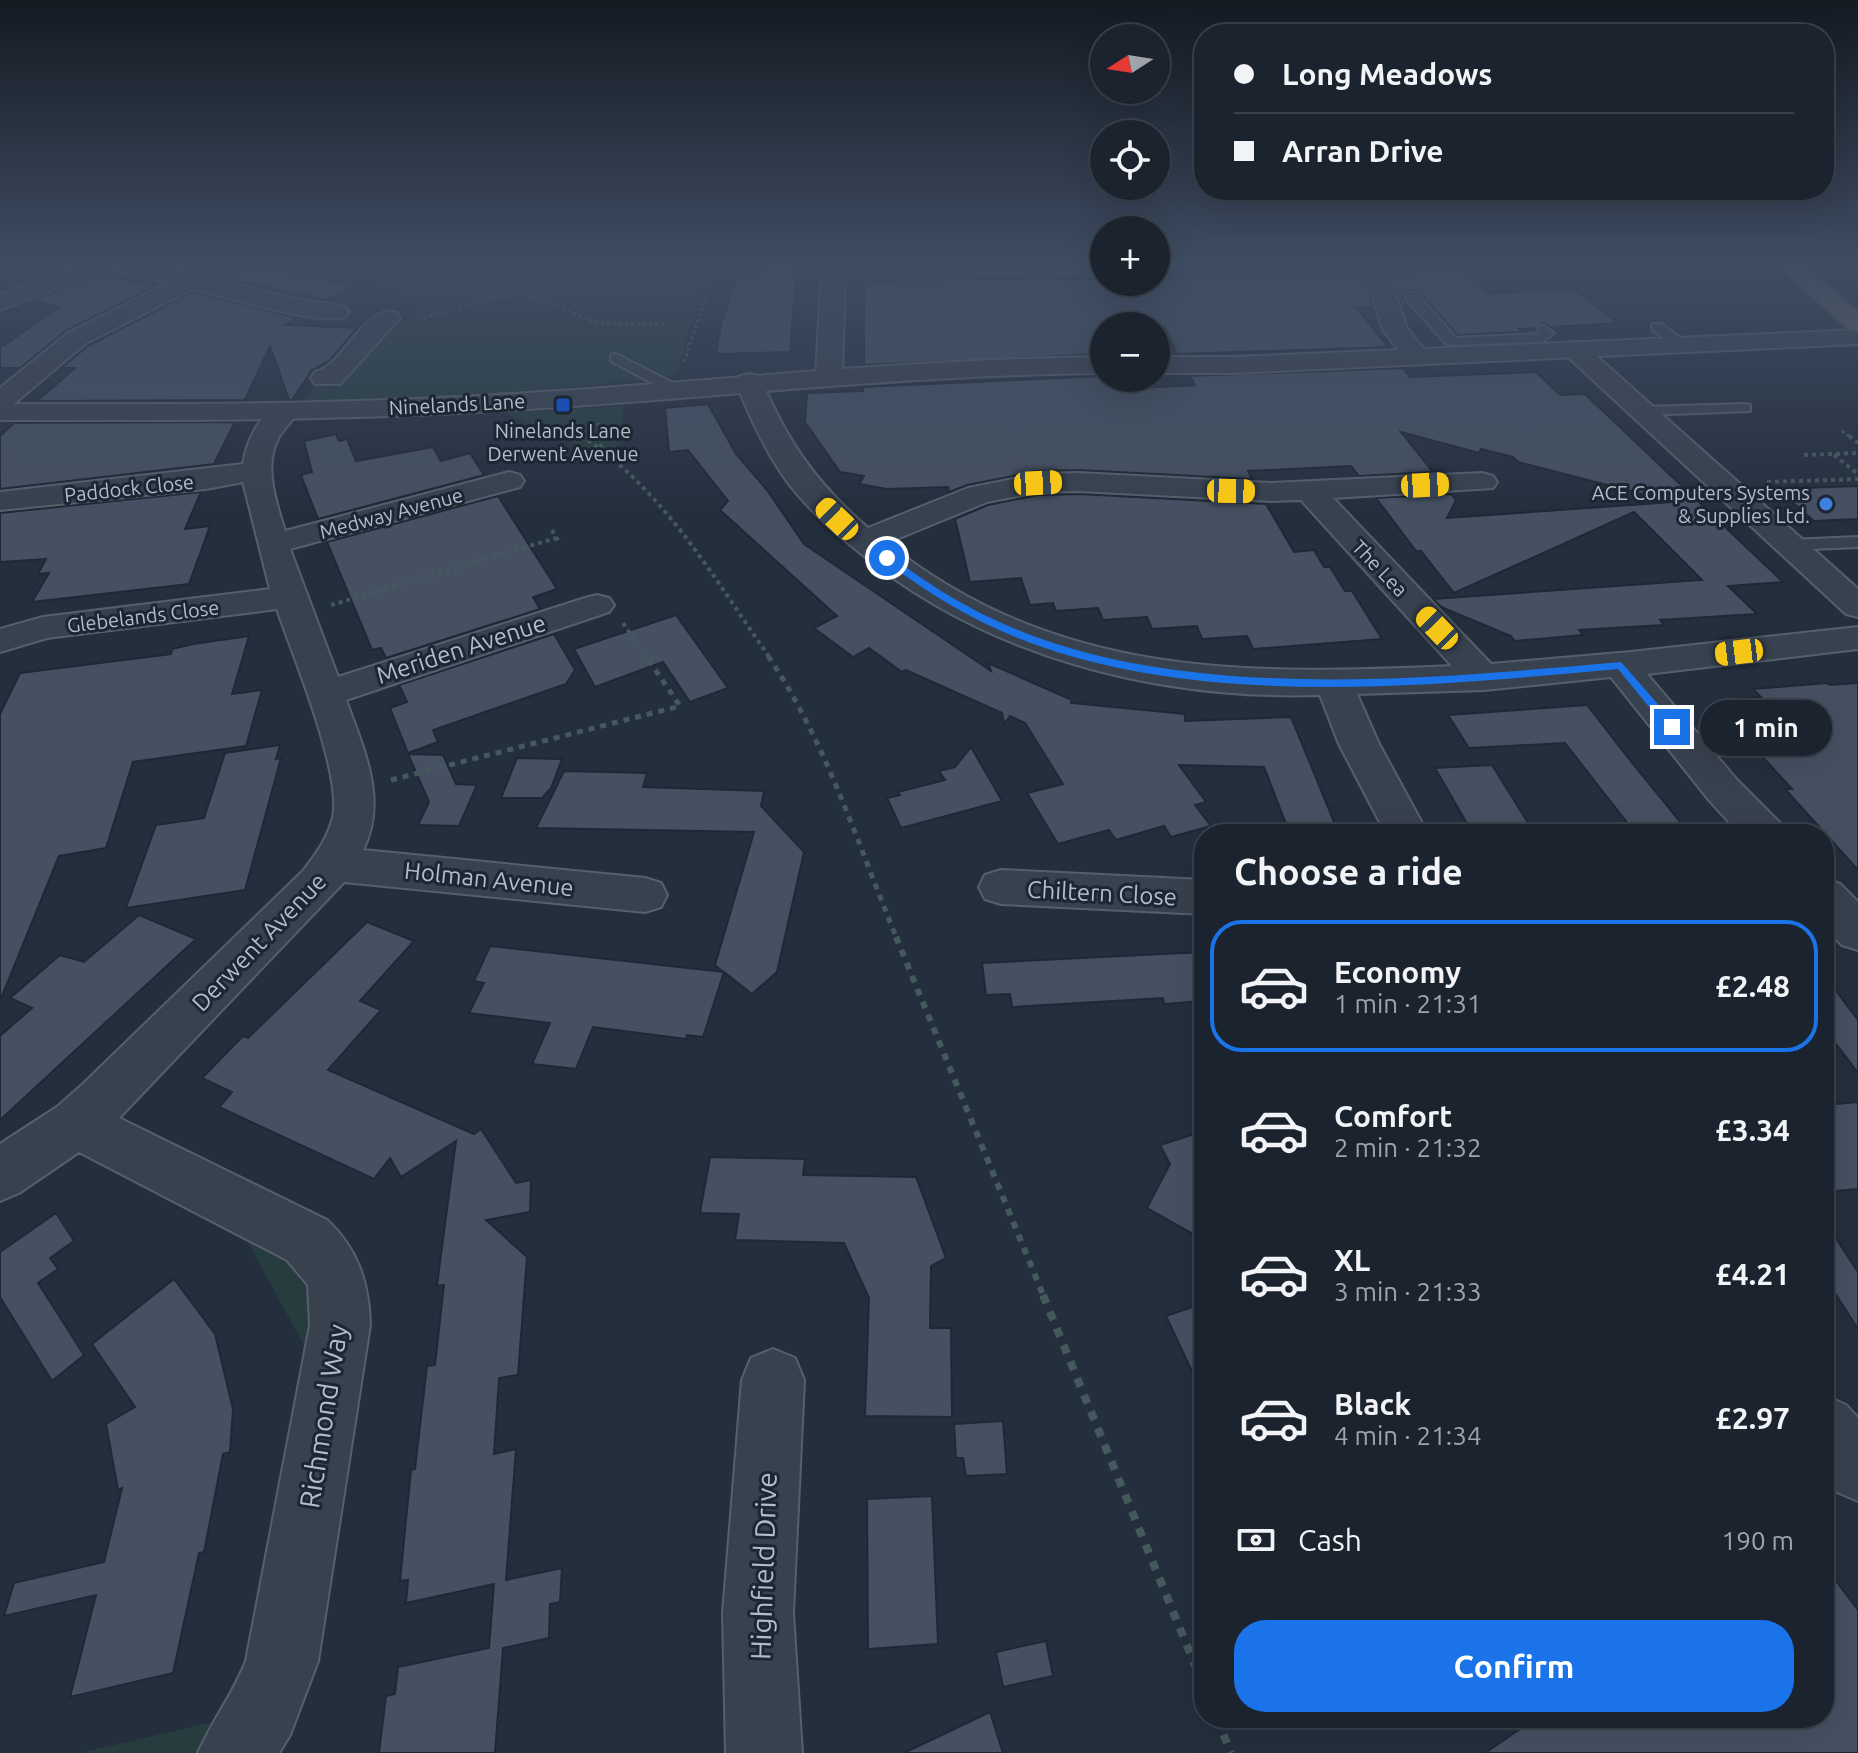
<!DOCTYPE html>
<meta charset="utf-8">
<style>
body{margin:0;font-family:Ubuntu,sans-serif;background:#242b36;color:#f1f3f6;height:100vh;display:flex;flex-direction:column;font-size:30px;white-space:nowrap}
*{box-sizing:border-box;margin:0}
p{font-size:26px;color:#a0a4aa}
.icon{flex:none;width:44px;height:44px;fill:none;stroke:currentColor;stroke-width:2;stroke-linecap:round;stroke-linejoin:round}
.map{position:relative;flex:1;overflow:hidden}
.side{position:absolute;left:1194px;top:824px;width:640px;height:904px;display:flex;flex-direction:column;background:#1b232e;border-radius:32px;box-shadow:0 8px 32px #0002,0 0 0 2px #39404a}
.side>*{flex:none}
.guide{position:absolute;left:1194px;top:24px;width:640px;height:176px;border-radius:32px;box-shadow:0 8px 32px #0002,0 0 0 2px #39404a;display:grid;align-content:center;height:176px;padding:0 40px;background:#1b232e}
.needle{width:52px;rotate:258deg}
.tools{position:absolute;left:1090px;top:24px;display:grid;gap:16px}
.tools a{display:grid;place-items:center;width:80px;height:80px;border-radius:50%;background:#1b232e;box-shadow:0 8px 32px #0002,0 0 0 2px #39404a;font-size:40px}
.end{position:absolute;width:36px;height:36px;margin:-18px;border:10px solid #1a73e8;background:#fff;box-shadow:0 0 0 4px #fff}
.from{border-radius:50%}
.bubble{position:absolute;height:56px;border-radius:28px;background:#1b232e;box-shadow:0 8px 32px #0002,0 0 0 2px #39404a;font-size:26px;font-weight:700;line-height:56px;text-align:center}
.car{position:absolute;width:24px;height:48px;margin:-24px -12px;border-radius:10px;box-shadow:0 0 6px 2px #0007;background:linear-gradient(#f5c518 24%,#345 0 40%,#f5c518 0 76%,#345 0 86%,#f5c518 0)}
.guide b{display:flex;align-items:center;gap:28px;height:76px;font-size:30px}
.guide b+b{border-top:2px solid #39404a}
.guide i{width:20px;height:20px;background:#f1f3f6}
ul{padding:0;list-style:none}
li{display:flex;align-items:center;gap:24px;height:132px;margin:0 16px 12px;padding:0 24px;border:4px solid transparent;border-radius:32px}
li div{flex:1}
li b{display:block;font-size:30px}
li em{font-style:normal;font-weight:700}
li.active{border-color:#1a73e8}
li>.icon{width:72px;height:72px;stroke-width:1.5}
h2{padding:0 40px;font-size:36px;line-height:96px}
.pay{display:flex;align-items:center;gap:20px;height:88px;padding:0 40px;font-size:30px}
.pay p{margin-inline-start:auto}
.primary-button{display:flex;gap:16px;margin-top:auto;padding:16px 40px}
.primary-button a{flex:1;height:92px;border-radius:32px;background:#1a73e8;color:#fff;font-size:32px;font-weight:700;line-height:92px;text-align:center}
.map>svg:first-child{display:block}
.green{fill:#263c3f}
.building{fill:#455162;stroke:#1f2835;stroke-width:2}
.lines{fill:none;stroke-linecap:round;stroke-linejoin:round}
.service-casing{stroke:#565f6c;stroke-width:4}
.minor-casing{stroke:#565f6c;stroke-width:4}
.tertiary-casing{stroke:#565f6c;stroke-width:4}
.trunk-casing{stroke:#434c59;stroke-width:4}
.path-far4{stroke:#44595c;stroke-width:3;stroke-dasharray:3 3;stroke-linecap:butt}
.path-far3{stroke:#44595c;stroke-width:4;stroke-dasharray:4 4;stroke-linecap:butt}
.path-far2{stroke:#44595c;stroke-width:5;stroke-dasharray:6 6;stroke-linecap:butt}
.path-far1{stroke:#44595c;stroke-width:6;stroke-dasharray:7 7;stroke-linecap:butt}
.path{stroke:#44595c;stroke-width:8;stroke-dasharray:9 9;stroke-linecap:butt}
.service{fill:#38414e;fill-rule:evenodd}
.minor{fill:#38414e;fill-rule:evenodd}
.tertiary{fill:#38414e;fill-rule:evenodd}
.trunk{fill:#656462;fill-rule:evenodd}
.route{fill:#1a73e8}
.transit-dot{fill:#1a4fb4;stroke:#1d2633;stroke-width:3}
.shop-dot{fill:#3f7fe0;stroke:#1d2633;stroke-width:3}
.labels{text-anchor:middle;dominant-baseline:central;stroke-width:6;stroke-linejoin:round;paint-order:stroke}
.far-street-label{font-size:20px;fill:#b4bcc9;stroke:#1d2633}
.far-poi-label{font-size:20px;fill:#b4bcc9;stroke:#1d2633}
.street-label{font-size:24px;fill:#b4bcc9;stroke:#1d2633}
.near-street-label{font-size:28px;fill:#b4bcc9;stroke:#1d2633}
</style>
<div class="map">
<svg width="1858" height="1753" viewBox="0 0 1858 1753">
<rect width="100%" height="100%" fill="#242f3e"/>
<!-- green -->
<path class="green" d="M320,265H700L702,283L678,371L669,377L532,392L303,402L315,386L337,387L361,357L422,306L381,285L380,280Z
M623,406L621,445L593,452L505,413Z
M244,1235L290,1258L308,1276L313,1362Z
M234,1717L203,1753H80Z"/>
<!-- building -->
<path class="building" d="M251,265L352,286L327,300L223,278Z
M766,265H797L790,352L716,354L721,324L738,275L753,276L755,270H764Z
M1460,271L1486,294L1574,289L1618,323L1551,327L1543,323L1536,328L1519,329L1522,332L1458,335L1418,291H1404L1403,299L1408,305L1402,306L1392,277H1410L1406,273Z
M102,275L155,286L67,330L20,368H0V348L59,307L35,300Z
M1364,277L1373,307L1357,308L1388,347L1177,354L1164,326H1104L1098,328L1104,354L864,365V281L1104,279V282H1156V278Z
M193,292L297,318L285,325L357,328L330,360L312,370L292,400H289L270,346L245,400L37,401L75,368H61L88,346Z
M1403,368L1410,377L1536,372L1560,395L1585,394L1783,582L1728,586L1757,614L1660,620L1664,625L1579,630L1583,635L1515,641L1511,636L1441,607L1433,599L1702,580L1634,512L1454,593L1421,551H1416L1376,498L1451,494L1456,500L1447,518L1673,502L1518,462L1513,457L1481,449L1479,453L1401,432L1433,472L1359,476L1351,466L1248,471L1252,479L1079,470L1038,471L967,485L949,492L948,487L887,489L859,484L864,476L840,472L805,422L807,393L863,391V387L1104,376L1118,378L1122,389L1195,385L1190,376Z
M708,404L736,454L767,490L804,544L991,671L988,663L1072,700L1071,703L1185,714V721L1291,717L1339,834H1290L1264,767L1179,765L1206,802L1195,805L1211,826L1171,837L1164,826L1116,840L1109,830L1058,844L1027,793L1063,784L1025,723L1010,716L1004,724L1002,713L906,670L902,672L869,648L853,657L814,628L837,616L720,510L728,501L688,450L669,452L665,408Z
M235,422L214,464L0,489V436L14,423Z
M336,434L339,441L347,439L356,461L433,447L441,461L470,453L484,475L318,519L301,475L312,472L304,441Z
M1858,486V519L1814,521L1777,489Z
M201,492L185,529L210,526L189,584L32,602L49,573L38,574L46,559L0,562V513Z
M1079,494L1266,504L1294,552L1314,550L1324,567H1330L1345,591H1352L1382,639L1253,649L1247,636L1202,639L1197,626L1152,629L1147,617L1103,620L1098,608L1056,611L1053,603L1030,605L1021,578L970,582L955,519L988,505L1038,495Z
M498,496L557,589L533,597L540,609L386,658L381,648L372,650L327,542Z
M676,615L728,688L690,702L663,662L595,687L574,649Z
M554,634L575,670L566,684L433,730L438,742L408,753L390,708L407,702L399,685Z
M249,636L232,694L262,690L246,746L133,762L106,848L59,856L0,1001V714L20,673L171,654L172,649L193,644Z
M1827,683L1830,685L1858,683V870L1785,789H1792L1749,742L1763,741L1751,729L1772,727L1746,699L1761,697L1753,689Z
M1587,705L1633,764L1690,834H1636L1565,743L1469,748L1448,715Z
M280,745L276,759L281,758L245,890L126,908L156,825L204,818L225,753Z
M971,747L1002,801L901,828L887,798L900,795L898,792L945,780L939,771L955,767Z
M408,754L443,755L456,784L477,785L459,826L418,825L429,802Z
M517,758L562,759L551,788L542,798H501Z
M1492,765L1535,834H1473L1435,768Z
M564,771L647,773L643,787L764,791L761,806L804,852L777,972L752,994L724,972L703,1037L687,1035L686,1039L593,1027L576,1069L532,1064L550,1023L469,1013L484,983L474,981L490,946L723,972L715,965L754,832L536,828Z
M139,915L196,939L0,1120V1036L32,1008L10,998L60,955L84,962Z
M367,922L414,941L360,1001L381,1010L328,1070L474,1134L481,1129L516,1183L531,1180L530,1212L486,1220L527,1257L518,1375L499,1378L494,1454L516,1449L506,1580L562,1568L560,1602L550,1604L549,1638L503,1648L495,1753H379L386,1696L395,1694L398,1667L489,1648L494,1584L406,1603L408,1580L400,1581L411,1470L415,1469L427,1366L435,1365L444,1285L437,1286L440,1262L456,1141L401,1177L390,1158L374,1179L219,1107L232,1092L202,1078L243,1036L248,1038Z
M1204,952V1001L1164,1004L1163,998L1012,1007L1010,994L986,995L982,963Z
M1824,975L1858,1020V1073L1824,1028Z
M1858,1102V1189L1824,1192V1105Z
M1204,1131V1240L1147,1208L1170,1164L1160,1145Z
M710,1157L805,1159L803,1175L916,1177L946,1258L931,1266L930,1328H951L952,1417L865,1416L869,1298L844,1243L735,1240L739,1214L700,1213Z
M56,1213L74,1241L50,1258L58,1269L38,1283L84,1355L52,1381L0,1297V1252Z
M1824,1220L1858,1272V1329L1824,1276Z
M174,1279L215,1334L233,1409L230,1452L223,1454L204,1552L199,1553L173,1673L70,1697L96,1595L4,1616L14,1583L104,1562L122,1488L118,1490L106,1424L135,1407L92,1344Z
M1204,1303V1397L1166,1316Z
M1003,1421L1007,1474L966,1476L963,1458H956L954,1424Z
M932,1496L938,1644L868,1649L867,1499Z
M1824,1565L1858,1610V1753H1485L1536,1718H1824Z
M1046,1641L1053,1676L1003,1687L996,1652Z
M990,1712L1003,1753H904Z"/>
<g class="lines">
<!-- service casing -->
<g class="service-casing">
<path id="service" d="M1406,293H1416L1456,338L1538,334L1539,327L1544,326L1554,333L1542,342L1447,345L1406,299Z
M1652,324H1662L1689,345L1677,348L1652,330Z
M616,354L679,386L681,389L674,393L669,392L611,361V355Z
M1745,404L1750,405V411L1643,415L1636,411L1643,407Z
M1858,537V547L1790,550L1781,545L1790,540Z"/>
</g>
<!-- minor casing -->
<g class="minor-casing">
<path id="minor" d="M79,265H109L106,270L0,310V295Z
M111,265C169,262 227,283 283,296C304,301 325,302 345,307L349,312L345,317C312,325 229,297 193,289L86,343L10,407L0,409V388L68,333L168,283L114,270Z
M825,265H1104V273L845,275L842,374L838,380H820L816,374L821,285Z
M1156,265H1227L1216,272H1156Z
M1363,265H1385L1407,328L1430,357L1426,362H1408L1383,330Z
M388,311L397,313L400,318L340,384H315L311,378L315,372C342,366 357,318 388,311Z
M1575,342L1584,345L1858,589V617L1846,614L1566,355L1562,350L1566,345Z
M749,374L758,376L762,382C789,444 817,484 868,528L968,488L1038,474L1079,473L1271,483L1482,473L1493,476L1497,482L1493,488L1333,498L1491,664L1631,652L1858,627V649L1647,674L1737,780L1780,823L1786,834H1740L1709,800L1611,677L1484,690L1357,694L1379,744L1428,834H1386L1339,744L1320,695C1157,700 986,657 859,552C834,532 809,510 789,484C766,453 750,418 736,382L740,376ZM1079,491L1271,501L1301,500L1452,666C1247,675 1058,679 887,543L987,502L1038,492Z
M285,403L295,405L299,411C293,420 285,427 279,437C263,465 276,502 285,531L509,472L520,475L524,481L520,487L290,549L338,677L585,598L597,595L609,598L614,605L609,612L346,700C364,750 388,800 363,850L645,878L661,883L667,895L661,907L645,912L344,882L119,1118L327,1220C358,1249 369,1283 370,1325L318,1661L290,1735L279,1753H198C212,1721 233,1694 246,1661L310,1325L308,1285L287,1260L79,1152L19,1193L0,1201V1144L57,1107L82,1085L303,871C316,854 328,838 333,817C342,772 293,656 277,609L47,638L0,652V629L43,617L270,589L243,482L206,489L0,510V492L243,464C246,442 261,409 285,403Z
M1001,870L1204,880V914L1001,904L985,899L979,887L985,875Z
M1824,879L1840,884L1858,902V950L1842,945L1824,926Z
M773,1349L795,1358L804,1380L793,1613L802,1753H726L723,1613L742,1380L751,1358Z
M1824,1395L1846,1405L1858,1418V1501L1835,1491L1824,1477Z"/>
</g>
<!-- tertiary casing -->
<g class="tertiary-casing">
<path id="tertiary" d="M1858,330V344L1235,373H1156V357H1235Z
M1104,357V373C894,375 686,401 477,412C318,421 159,420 0,420V404C159,404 318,405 477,396C686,385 894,359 1104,357Z"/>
</g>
<!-- trunk casing -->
<g class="trunk-casing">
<path id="trunk" d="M1778,265H1802L1858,312V332L1849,330Z"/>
</g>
<!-- path-far4 -->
<path class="path-far4" d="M418,320L488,299L517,295L546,300L596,323L666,324
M684,362L711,281V271L707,265
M598,423L600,438
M568,428L584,438
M1842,431L1852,438"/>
<!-- path-far3 -->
<path class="path-far3" d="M581,436C663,488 715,580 770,658
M600,436L601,448
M1849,436L1858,443
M1804,455L1858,453
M1834,455L1858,474
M1767,482L1858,479
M552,530L560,544
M331,605L556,538
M623,623L647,658"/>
<!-- path-far2 -->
<path class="path-far2" d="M768,656C826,741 858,845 897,939
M391,780L680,706L646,656"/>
<!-- path-far1 -->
<path class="path-far1" d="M896,937L1044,1297"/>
<!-- path -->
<path class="path" d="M1043,1295L1204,1687
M1217,1718L1231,1753"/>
<!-- service -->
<use href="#service" class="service"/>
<!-- minor -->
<use href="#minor" class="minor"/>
<!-- tertiary -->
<use href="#tertiary" class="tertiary"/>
<!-- trunk -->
<use href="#trunk" class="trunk"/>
</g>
<!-- sky -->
<linearGradient id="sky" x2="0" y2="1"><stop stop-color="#141a22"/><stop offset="0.52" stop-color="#3f4d63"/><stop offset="1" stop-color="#3f4d63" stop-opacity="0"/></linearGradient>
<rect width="1858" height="510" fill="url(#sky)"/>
<!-- route -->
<path class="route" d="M883,556H890C923,580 956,602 993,619C1174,705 1427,679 1621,662L1678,727L1668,730L1618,669C1419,687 1171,713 986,624C949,606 916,584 883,560Z"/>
<!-- markers -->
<rect class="transit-dot" x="555" y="397" width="16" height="16" rx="4"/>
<circle class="shop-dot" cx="1826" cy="504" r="8"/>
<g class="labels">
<!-- far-street labels -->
<g class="far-street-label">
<text transform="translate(457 404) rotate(-3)">Ninelands Lane</text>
<text transform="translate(129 488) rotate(-6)">Paddock Close</text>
<text transform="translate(391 513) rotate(-15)">Medway Avenue</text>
<text transform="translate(1380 568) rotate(46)">The Lea</text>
<text transform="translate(143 616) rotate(-7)">Glebelands Close</text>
</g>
<!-- far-poi labels -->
<g class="far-poi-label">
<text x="563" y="430">Ninelands Lane<tspan x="563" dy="23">Derwent Avenue</tspan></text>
<text x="1810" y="492" text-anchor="end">ACE Computers Systems<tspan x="1810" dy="23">&amp; Supplies Ltd.</tspan></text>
</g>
<!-- street labels -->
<g class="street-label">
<text transform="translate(461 649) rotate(-18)">Meriden Avenue</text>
<text transform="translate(489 879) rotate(6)">Holman Avenue</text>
<text transform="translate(1102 893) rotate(3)">Chiltern Close</text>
<text transform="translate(259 942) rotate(-46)">Derwent Avenue</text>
</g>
<!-- near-street labels -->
<g class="near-street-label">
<text transform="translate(323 1416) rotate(-81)">Richmond Way</text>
<text transform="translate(763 1566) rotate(-88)">Highfield Drive</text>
</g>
</g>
</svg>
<div class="tools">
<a><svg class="needle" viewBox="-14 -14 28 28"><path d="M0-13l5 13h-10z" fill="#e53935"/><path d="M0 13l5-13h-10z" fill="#a0a4aa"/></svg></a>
<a><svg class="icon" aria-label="locate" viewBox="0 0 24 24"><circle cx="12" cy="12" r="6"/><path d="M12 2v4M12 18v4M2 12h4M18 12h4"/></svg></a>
<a>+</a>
<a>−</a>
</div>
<i class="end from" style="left:887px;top:558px"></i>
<i class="end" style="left:1672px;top:727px"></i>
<div class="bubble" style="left:1700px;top:700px;width:132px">1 min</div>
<i class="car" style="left:1038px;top:483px;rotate:87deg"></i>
<i class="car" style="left:1425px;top:485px;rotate:87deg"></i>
<i class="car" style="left:1231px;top:491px;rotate:91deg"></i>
<i class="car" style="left:837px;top:519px;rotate:314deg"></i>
<i class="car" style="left:1437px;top:628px;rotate:316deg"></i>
<i class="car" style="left:1739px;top:652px;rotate:263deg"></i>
<div class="guide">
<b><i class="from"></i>Long Meadows</b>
<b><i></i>Arran Drive</b>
</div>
<section class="side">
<h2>Choose a ride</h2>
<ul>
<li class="active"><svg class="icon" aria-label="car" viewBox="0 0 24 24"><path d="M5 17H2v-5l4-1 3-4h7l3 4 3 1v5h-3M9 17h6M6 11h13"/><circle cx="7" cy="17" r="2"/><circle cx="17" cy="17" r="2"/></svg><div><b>Economy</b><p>1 min · 21:31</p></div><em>£2.48</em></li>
<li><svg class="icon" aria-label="car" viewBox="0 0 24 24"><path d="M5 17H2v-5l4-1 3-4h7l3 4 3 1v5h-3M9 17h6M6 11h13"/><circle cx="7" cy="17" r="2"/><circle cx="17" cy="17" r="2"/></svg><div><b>Comfort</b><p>2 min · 21:32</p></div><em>£3.34</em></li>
<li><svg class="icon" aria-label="car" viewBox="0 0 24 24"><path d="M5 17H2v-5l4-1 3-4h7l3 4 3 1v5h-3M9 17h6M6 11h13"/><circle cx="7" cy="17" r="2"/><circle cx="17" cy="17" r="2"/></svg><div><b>XL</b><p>3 min · 21:33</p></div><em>£4.21</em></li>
<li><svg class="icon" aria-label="car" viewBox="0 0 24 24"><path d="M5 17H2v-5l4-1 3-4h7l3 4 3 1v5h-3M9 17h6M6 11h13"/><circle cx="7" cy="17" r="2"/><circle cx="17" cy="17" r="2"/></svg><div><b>Black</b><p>4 min · 21:34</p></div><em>£2.97</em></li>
</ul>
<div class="pay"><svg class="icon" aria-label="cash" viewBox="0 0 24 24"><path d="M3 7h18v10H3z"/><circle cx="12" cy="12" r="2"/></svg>Cash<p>190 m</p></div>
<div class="primary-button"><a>Confirm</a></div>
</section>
</div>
